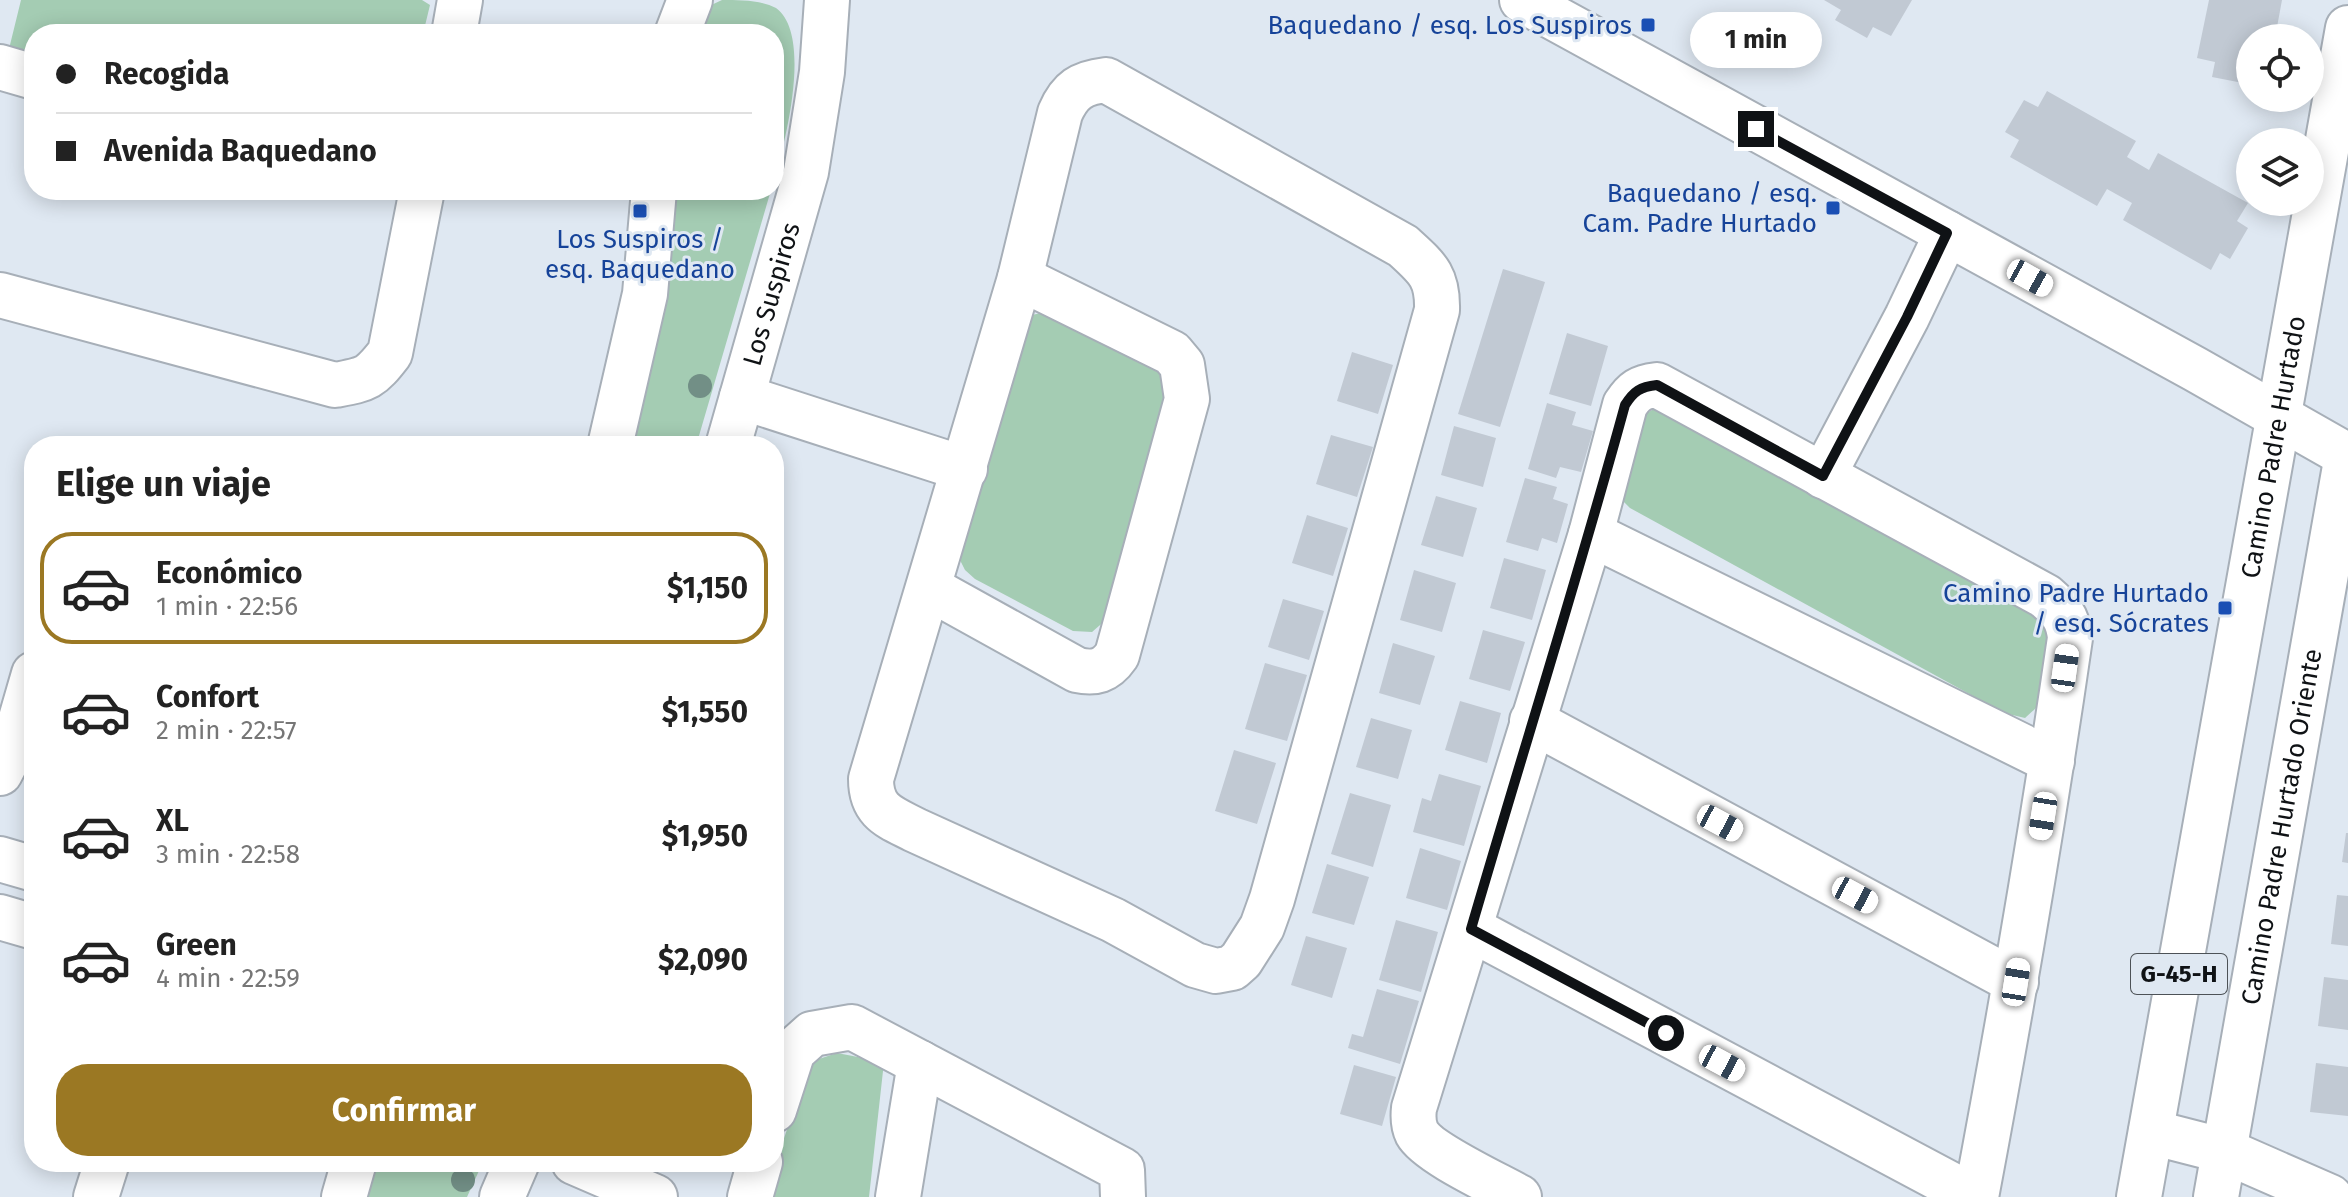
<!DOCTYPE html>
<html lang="es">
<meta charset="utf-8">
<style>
body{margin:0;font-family:"Fira Sans",sans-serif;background:#f6f6f6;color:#222;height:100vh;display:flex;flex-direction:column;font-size:30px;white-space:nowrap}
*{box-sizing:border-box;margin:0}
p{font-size:26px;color:#767676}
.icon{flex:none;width:44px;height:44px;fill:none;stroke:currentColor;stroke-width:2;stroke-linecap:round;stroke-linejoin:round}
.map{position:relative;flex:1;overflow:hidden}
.sheet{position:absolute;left:24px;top:436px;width:760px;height:736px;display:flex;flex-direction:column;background:#fff;border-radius:32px;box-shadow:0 4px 20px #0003}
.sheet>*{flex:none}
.hud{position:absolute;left:24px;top:24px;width:760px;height:176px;border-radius:32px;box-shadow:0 4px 20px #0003;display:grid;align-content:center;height:176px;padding:0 32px;background:#fff}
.fabs{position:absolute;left:2236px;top:24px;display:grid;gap:16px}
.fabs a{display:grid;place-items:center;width:88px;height:88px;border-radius:50%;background:#fff;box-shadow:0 4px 20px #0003;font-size:40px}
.end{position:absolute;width:36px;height:36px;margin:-18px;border:10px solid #0f1215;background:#fff;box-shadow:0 0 0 4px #fff}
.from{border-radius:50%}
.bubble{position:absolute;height:56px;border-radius:28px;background:#fff;box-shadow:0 4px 20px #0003;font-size:26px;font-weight:700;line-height:56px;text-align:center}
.car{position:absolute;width:24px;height:48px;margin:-24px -12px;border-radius:10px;box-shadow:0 0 6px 2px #0007;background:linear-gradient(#fff 24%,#345 0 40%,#fff 0 76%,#345 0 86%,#fff 0)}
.hud b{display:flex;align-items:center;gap:28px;height:76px;font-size:30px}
.hud b+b{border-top:2px solid #e0e0e0}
.hud i{width:20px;height:20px;background:#222}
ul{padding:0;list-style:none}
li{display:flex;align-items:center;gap:24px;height:112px;margin:0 16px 12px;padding:0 16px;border:4px solid transparent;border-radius:32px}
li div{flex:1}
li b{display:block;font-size:30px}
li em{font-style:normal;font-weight:700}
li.on{border-color:#9b7823}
li>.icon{width:72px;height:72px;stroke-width:1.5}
h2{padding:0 32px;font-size:36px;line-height:96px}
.button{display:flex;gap:16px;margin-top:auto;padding:16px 32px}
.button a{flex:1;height:92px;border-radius:32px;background:#9b7823;color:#fff;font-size:32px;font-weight:700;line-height:92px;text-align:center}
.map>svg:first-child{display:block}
.green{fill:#a4ccb3}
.building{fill:#c1c9d3}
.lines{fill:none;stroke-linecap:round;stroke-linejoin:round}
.minor-casing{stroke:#a7afb8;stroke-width:48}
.major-casing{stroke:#a7afb8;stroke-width:48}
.minor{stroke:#fff;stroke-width:44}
.major{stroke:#fff;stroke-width:44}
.tree{fill:#728f86}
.route{stroke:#0f1215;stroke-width:10}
.transit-dot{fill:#1a4fb4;stroke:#dfe8f2;stroke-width:3}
.labels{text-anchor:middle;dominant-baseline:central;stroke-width:6;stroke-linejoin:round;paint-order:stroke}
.shield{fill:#dfe8f2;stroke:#4d5257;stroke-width:2}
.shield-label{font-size:24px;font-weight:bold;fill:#0f1215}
.transit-label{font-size:26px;fill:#164399;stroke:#dfe8f2;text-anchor:end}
.street-label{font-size:26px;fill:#0f1215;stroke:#dfe8f2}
</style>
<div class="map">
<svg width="2348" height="1197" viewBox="0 0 2348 1197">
<rect width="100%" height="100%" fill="#dfe8f2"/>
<!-- green -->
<path class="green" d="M21,0H422L430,5L423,34H34V56L9,49Z
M722,0C740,0 760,0 776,8C813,35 785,143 774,180V34H692L705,8Z
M673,190H771L696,446H627Z
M1051,311L1163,372L1169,396L1107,619L1092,632L1073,631L975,579L965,570L959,558L1027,316Z
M1652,410H1661L2037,615L2047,630V644L2036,708L2025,718L2004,713L1630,508L1618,496L1644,415Z
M837,1053L884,1062L869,1197H764L810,1062Z
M365,1162H483L467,1197H355Z"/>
<!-- building -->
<path class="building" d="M1824,0H1912L1891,36L1873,27L1867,38L1835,20L1841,10Z
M2209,0H2282L2275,38H2250L2248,84L2212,77L2215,62L2197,58Z
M2047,91L2136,141L2127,157L2149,170L2158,153L2248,203L2237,221L2248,228L2230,259L2220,253L2211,270L2123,220L2132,203L2107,189L2097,206L2010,157L2019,140L2005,132L2024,100L2038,107Z
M1503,269L1545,282L1500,427L1458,414Z
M1567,333L1608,346L1591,406L1549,394Z
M1352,352L1393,365L1378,414L1337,401Z
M1547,403L1576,412L1572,425L1593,431L1581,472L1560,467L1556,478L1528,469Z
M1454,426L1496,438L1483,487L1441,475Z
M1331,435L1373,447L1357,497L1316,484Z
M1525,478L1557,487L1553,499L1568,504L1557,543L1542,538L1538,551L1506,542Z
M1436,496L1477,508L1463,557L1421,545Z
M1307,515L1348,528L1333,576L1292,563Z
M1504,558L1546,570L1532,620L1490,608Z
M1414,570L1456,583L1442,632L1400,620Z
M1283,599L1324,611L1309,660L1268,647Z
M1483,630L1525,642L1510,691L1469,679Z
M1393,643L1435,656L1420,705L1379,693Z
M1265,663L1307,675L1287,741L1245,729Z
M1460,701L1501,713L1487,763L1445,750Z
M1371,718L1412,730L1398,779L1356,767Z
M1234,750L1276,763L1257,824L1215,811Z
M1439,774L1481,786L1464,846L1413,832L1422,798L1431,801Z
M1350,793L1391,805L1373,867L1331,854Z
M2346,833H2348V863L2342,862Z
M1420,848L1461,861L1447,910L1406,898Z
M1327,864L1369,877L1354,925L1312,913Z
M2337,895L2348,896V946L2331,944Z
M1396,920L1438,932L1421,992L1379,980Z
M1306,936L1347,948L1332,998L1291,985Z
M2324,977L2348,980V1030L2318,1026Z
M1377,989L1419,1001L1400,1064L1348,1048L1352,1034L1363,1037Z
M2316,1063L2348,1067V1116L2310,1112Z
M1354,1065L1396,1077L1382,1126L1340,1114Z"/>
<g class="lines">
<!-- minor casing -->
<g class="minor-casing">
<g id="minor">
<path d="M1522,0L2195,369L2348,456"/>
<path d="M454,34L460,0"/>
<path d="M677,34L690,0"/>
<path d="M0,67L34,77"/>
<path d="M1106,80L1403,246C1427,268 1438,276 1437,310L1272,899L1262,927L1241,960L1232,968L1216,971L1195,965L1113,920L915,830C890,817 871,812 871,779L1020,278L1060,113C1070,90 1081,83 1106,80Z"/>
<path d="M0,295L335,385C367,379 370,379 390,353L422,190"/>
<path d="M742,397L965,469"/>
<path d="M610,446L645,294L654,190"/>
<path id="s1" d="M728,446L806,172L822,72L827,0"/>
<path d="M1823,476L1907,317L1947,233"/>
<path d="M1591,534L2052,761"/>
<path d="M929,588L1077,670C1095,674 1106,671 1117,655L1187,399L1182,365L1172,353L1020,278"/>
<path d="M1532,721L2016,982"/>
<path d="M0,773L12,750L34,674"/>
<path d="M0,859L34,869"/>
<path d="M0,917L34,927"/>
<path d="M1471,929L1974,1197"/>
<path d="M774,1110L793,1051L812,1034L852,1027L1122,1170L1123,1197"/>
<path d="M2151,1132L2225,1151L2330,1197"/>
<path d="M574,1162L655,1197"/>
<path d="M96,1197L107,1162"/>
<path d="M344,1197L354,1162"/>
<path d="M502,1197L517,1162"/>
<path d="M750,1197L760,1162"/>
<path d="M898,1197L920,1063"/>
<path d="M1519,1197C1496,1184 1428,1153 1417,1133C1413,1125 1413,1117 1414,1108L1591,534L1625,405C1634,391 1640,387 1657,385L2045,596C2060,609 2068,617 2070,638C2043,825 2011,1011 1976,1197"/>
<path id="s2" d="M2216,1197L2347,455"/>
</g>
</g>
<!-- major casing -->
<g class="major-casing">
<g id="major">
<path id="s3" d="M2139,1197L2348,28"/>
</g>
</g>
<!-- minor -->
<use href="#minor" class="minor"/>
<!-- major -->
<use href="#major" class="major"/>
</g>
<!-- trees -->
<g class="tree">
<circle cx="700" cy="386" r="12"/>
<circle cx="463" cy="1180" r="12"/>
</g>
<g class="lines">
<!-- route -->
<path class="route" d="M1666,1033L1471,929C1522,754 1577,581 1625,405C1634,391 1640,387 1657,385L1823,476L1907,317L1947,233L1756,129"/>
</g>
<!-- markers -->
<g class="transit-dot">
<rect x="1640" y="17" width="16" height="16" rx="4"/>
<rect x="1825" y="200" width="16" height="16" rx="4"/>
<rect x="632" y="203" width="16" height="16" rx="4"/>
<rect x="2217" y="600" width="16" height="16" rx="4"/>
</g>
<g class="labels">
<!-- shield labels -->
<rect class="shield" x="2131" y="954" width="96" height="40" rx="6"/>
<g class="shield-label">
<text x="2179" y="974">G-45-H</text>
</g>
<!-- transit labels -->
<g class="transit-label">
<text x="1632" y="25">Baquedano / esq. Los Suspiros</text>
<text x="1817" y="193">Baquedano / esq.<tspan x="1817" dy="30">Cam. Padre Hurtado</tspan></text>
<text x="640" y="239" text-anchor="middle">Los Suspiros /<tspan x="640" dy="30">esq. Baquedano</tspan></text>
<text x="2209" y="593">Camino Padre Hurtado<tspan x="2209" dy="30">/ esq. Sócrates</tspan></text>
</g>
<!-- street labels -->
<g class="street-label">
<text stroke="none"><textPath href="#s1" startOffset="158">Los Suspiros</textPath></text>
<text stroke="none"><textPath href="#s3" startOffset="762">Camino Padre Hurtado</textPath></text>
<text stroke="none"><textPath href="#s2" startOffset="376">Camino Padre Hurtado Oriente</textPath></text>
</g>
</g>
</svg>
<div class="fabs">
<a><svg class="icon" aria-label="locate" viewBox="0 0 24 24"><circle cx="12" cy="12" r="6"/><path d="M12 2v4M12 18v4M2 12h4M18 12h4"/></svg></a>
<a><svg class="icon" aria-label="layers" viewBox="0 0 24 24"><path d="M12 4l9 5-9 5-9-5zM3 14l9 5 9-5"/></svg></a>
</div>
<i class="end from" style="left:1666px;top:1033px"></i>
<i class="end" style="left:1756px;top:129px"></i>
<div class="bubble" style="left:1690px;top:12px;width:132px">1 min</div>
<i class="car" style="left:2030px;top:278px;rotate:119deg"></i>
<i class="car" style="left:2065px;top:668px;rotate:8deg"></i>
<i class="car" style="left:2043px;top:816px;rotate:189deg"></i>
<i class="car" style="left:1720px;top:823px;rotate:118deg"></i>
<i class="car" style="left:1855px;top:895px;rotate:118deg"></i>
<i class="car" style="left:2016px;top:982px;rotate:9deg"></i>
<i class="car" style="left:1722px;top:1063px;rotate:118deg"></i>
<div class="hud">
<b><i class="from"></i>Recogida</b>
<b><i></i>Avenida Baquedano</b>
</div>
<section class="sheet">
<h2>Elige un viaje</h2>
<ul>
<li class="on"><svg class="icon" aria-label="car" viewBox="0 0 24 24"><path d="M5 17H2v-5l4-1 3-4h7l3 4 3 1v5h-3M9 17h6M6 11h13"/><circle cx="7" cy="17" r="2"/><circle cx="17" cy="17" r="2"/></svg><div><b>Económico</b><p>1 min · 22:56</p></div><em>$1,150</em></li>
<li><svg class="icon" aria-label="car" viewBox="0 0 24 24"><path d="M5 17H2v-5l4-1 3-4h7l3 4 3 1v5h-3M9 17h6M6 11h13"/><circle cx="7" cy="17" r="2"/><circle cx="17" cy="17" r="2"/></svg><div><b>Confort</b><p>2 min · 22:57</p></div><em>$1,550</em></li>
<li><svg class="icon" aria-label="car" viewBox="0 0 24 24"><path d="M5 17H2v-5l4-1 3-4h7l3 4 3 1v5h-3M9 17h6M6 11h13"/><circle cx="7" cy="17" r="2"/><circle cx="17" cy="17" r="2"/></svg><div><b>XL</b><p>3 min · 22:58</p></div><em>$1,950</em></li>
<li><svg class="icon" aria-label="car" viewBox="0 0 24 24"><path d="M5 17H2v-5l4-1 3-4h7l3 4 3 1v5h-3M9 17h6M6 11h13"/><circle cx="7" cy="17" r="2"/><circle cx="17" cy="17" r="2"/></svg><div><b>Green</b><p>4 min · 22:59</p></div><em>$2,090</em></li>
</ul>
<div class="button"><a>Confirmar</a></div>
</section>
</div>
